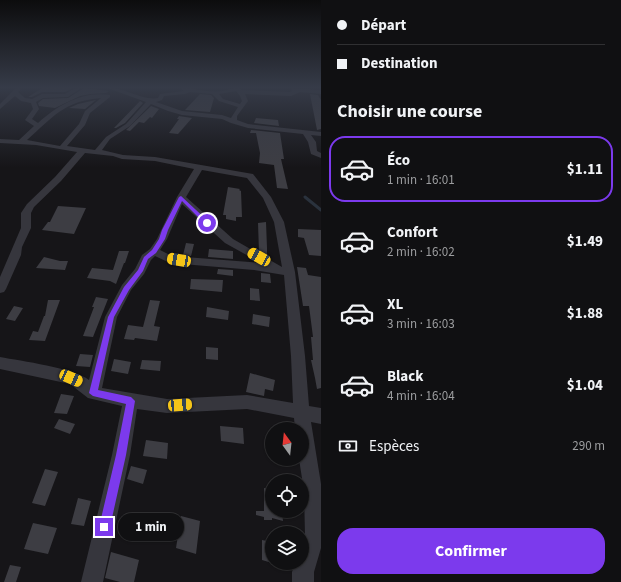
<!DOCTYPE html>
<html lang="fr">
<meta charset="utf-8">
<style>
body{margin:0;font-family:"Source Sans 3",sans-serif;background:#1e1e20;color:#f1f3f6;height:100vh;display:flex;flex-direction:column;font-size:15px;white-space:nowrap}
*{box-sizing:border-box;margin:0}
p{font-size:13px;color:#9c9d9f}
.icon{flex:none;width:22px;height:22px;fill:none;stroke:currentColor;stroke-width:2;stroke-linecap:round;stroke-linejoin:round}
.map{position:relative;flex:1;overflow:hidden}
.details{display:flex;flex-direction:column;background:#101012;width:300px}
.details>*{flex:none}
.top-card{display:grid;align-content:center;height:88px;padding:0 16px;background:#101012}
.needle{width:26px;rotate:345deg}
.tools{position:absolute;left:265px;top:422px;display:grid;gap:8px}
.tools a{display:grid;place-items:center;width:44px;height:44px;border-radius:50%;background:#101012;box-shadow:0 1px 3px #0004,0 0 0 1px #303032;font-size:20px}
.end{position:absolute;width:18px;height:18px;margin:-9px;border:5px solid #7c3aed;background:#fff;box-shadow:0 0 0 2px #fff}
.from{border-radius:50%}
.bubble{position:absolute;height:28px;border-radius:14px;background:#101012;box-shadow:0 1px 3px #0004,0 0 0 1px #303032;font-size:13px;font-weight:700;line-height:28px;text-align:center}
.car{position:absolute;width:12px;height:24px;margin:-12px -6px;border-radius:5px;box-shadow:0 0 3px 1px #0007;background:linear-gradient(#f5c518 24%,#345 0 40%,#f5c518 0 76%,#345 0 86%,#f5c518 0)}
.top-card b{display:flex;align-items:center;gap:14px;height:38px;font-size:15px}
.top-card b+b{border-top:1px solid #303032}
.top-card i{width:10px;height:10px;background:#f1f3f6}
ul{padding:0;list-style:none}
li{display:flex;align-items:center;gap:12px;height:66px;margin:0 8px 6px;padding:0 8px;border:2px solid transparent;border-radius:16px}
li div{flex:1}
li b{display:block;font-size:15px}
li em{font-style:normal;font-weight:700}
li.current{border-color:#7c3aed}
li>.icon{width:36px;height:36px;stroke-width:1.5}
h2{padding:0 16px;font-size:18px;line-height:48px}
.pay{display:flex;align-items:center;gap:10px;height:44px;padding:0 16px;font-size:15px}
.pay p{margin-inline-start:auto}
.cta{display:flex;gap:8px;margin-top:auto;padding:8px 16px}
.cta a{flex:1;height:46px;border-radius:16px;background:#7c3aed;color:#fff;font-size:16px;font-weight:700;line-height:46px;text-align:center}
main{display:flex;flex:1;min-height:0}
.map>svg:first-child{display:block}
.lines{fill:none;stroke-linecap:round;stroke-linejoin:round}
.stream{stroke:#2a323d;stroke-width:3}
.building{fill:#3d3d43}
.street{fill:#36363d;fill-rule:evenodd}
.route{fill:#7c3aed}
</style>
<main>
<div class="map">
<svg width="321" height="582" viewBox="0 0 321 582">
<rect width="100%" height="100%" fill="#161518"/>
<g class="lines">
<!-- stream -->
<path class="stream" d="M305,197L321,210"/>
</g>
<!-- building -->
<path class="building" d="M44,87H75L65,92H42L32,97H28Z
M84,88L109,91L106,93L90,94L80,96L55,108L39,106L38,103L43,99L68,98Z
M200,94L211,95L214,98L210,112L185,110Z
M310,94L318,95L321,100V129L317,130Z
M96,100L85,109L69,108L78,104Z
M140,101L143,103L125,123L116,128H114Z
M151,106L159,109L152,118L150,117L144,123L139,122L130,131L126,130Z
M179,116L192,118L178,134L169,133L179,119H177Z
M256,118L278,120L279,126L254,123Z
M251,130L280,133L284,159H281L288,189L277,188L274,165L259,163L260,153L256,133H250Z
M228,187L240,189L239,190L241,191L242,217H236V221L226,219V215H223Z
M58,206L86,208L74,234L42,230L48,222H50Z
M266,222L267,248V257L259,252L258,223Z
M298,229L321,230V256L309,255L304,238L298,237Z
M186,243L194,244L191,256L183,255Z
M209,249L233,251V259L208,257Z
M119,251H129L125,263H124L116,284L110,281L87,278L92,268L113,270Z
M44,257L60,261H68L65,270L36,268Z
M297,267L306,268L308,275L321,277V388L317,389L315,378L311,360H313L311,337H313L309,306H303Z
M218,269L233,270V276L217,274Z
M261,273L270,274L271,283L261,282Z
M191,279L223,280L222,292L190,289Z
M250,288L259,289L260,301L250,300Z
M96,297L108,299L93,337L83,336L94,307H92Z
M48,300H60L45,341L29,340L33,331L38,332L44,316H45Z
M150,300L160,301L154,326L160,327L157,341L135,338L134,340L124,339L128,325L143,327Z
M14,306L23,308L15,321L6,319Z
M207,307L229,311L228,320L206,317Z
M253,314L270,317L269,327L252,324Z
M206,347L218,348V360L206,359Z
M80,354L93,355L90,367L76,366Z
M114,359L131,362L128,374L111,371Z
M142,360L161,361L160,371L140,369Z
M250,373L275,380L273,391L265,389L264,396L246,392Z
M61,394L74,396L67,414L54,413Z
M59,419L75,424L70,434L54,428Z
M220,426L243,428L244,444L221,441Z
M146,440L168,443L167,459L143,456Z
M131,466L147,470L143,484L127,479Z
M45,469L58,472L45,506L32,503Z
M264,488L272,489V511H282L283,521L272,518V520H264V517L256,515V511H264Z
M78,498L91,501L84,526L71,524Z
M181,516L200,521L196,554L176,548Z
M33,523L57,528L48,554L24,549Z
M262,540L272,542V563L262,560Z
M111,552L139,560L134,582H120L105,578Z
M10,565L21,567L16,582H4Z"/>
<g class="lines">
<!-- street -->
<path class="street" d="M17,87H23L18,92L25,98L32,99L42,94H65L77,87H83L68,97L43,98L36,102L39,109L32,119L38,123C58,105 82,91 110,95V97L90,113L85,125L67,146L95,150L106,137L126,124L146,102L105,87C123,87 143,101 158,98L160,94L184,91L181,89L182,88L195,87L194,89C203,91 213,92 223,91C228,90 233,87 238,87L242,90L290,92L292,91L291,89L293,88L321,90V94L300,92L291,96L245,94L248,101L237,116V120L248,124L321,132V136L311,135L316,142L317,151L321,153V158L311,154L308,142L303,134L248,128L231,123L222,119L182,115L168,111L151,104L130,126L110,139L102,150L123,155L155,157L253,174L271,197L284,222L295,272L305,356L309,406L321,408V424L311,422L321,484V548L314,572V582H292V572L295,563H302V544L305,535L304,491L299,459H302V429H295L294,418L247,409L167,413L137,409L130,455L103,582H81L112,455L122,406L88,398L70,384L0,369V357C21,361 74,368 89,380L105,317L122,285L135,269L142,255L150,249L157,239L177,197L194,169L155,161L122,159L113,156L85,153L61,181L34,207L31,213V228L22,247L21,255L6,289L4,292L0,293V277L21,228V213L27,204L55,177L77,152L36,145L0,143V139L19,140L34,126L25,120L33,109L31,103L21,101L15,96L0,109V104ZM236,91L240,96L242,101L240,104L223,99L219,94ZM190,92L212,94L219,101L238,107L231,118L222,115L182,111L156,102L162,100L164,96L185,94ZM101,98L85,111L79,124L60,146L27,140C53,117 64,101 101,98ZM202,170L247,178L263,198L274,222L282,267L233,239L186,197ZM182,204L225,243L261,263L172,256L160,250L167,239ZM155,256L170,263L254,270L284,275L291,356L293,403L247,395L167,399L102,388L117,317L131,290L144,274L151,260Z"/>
</g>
<!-- sky -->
<linearGradient id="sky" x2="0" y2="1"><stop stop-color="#0c0c0d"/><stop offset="0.52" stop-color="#363b48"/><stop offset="1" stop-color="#363b48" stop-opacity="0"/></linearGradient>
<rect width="321" height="168" fill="url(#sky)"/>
<!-- route -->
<path class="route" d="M181,196L210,223L205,224L182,201L168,230L165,239L156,253L148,259L143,271L129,290L114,317L98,390L131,397L135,401L126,455L110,527L108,531L104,532L101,531L99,527L116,455L126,404L93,396L89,393L108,317L124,287L138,270L144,257L152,250L159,239L162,230L179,197Z"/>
</svg>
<div class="tools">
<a><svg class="needle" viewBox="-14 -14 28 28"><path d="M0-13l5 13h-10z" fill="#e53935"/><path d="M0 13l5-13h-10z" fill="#9c9d9f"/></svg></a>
<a><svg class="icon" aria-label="locate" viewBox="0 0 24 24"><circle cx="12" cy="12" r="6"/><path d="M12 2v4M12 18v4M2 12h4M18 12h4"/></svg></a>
<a><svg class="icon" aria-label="layers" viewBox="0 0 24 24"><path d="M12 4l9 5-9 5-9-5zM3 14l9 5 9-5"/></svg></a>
</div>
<i class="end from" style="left:207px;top:223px"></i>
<i class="end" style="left:104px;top:527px"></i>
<div class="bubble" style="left:118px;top:513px;width:66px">1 min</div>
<i class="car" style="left:259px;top:257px;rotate:299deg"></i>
<i class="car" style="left:179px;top:260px;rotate:280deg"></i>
<i class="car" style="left:71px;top:378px;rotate:114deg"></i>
<i class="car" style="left:180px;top:405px;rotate:86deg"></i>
</div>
<section class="details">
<div class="top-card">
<b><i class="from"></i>Départ</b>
<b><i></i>Destination</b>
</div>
<h2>Choisir une course</h2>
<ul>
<li class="current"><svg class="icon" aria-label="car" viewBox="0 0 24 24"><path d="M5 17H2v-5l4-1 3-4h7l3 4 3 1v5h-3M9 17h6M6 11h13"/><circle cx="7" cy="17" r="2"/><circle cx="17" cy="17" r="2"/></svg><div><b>Éco</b><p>1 min · 16:01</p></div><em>$1.11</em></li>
<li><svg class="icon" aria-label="car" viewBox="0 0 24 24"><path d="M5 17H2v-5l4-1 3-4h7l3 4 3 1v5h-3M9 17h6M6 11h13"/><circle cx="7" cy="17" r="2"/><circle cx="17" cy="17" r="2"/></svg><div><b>Confort</b><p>2 min · 16:02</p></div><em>$1.49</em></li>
<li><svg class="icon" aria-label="car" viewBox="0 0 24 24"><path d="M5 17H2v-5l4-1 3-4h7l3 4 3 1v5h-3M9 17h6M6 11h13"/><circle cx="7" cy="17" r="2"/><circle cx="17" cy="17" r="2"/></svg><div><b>XL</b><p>3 min · 16:03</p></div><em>$1.88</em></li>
<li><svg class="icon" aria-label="car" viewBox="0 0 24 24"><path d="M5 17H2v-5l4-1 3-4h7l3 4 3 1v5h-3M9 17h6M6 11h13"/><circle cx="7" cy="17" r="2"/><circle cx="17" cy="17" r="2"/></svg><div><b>Black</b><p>4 min · 16:04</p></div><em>$1.04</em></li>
</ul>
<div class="pay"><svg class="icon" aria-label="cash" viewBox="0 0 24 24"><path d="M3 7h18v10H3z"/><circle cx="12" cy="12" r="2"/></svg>Espèces<p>290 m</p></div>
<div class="cta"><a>Confirmer</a></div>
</section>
</main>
